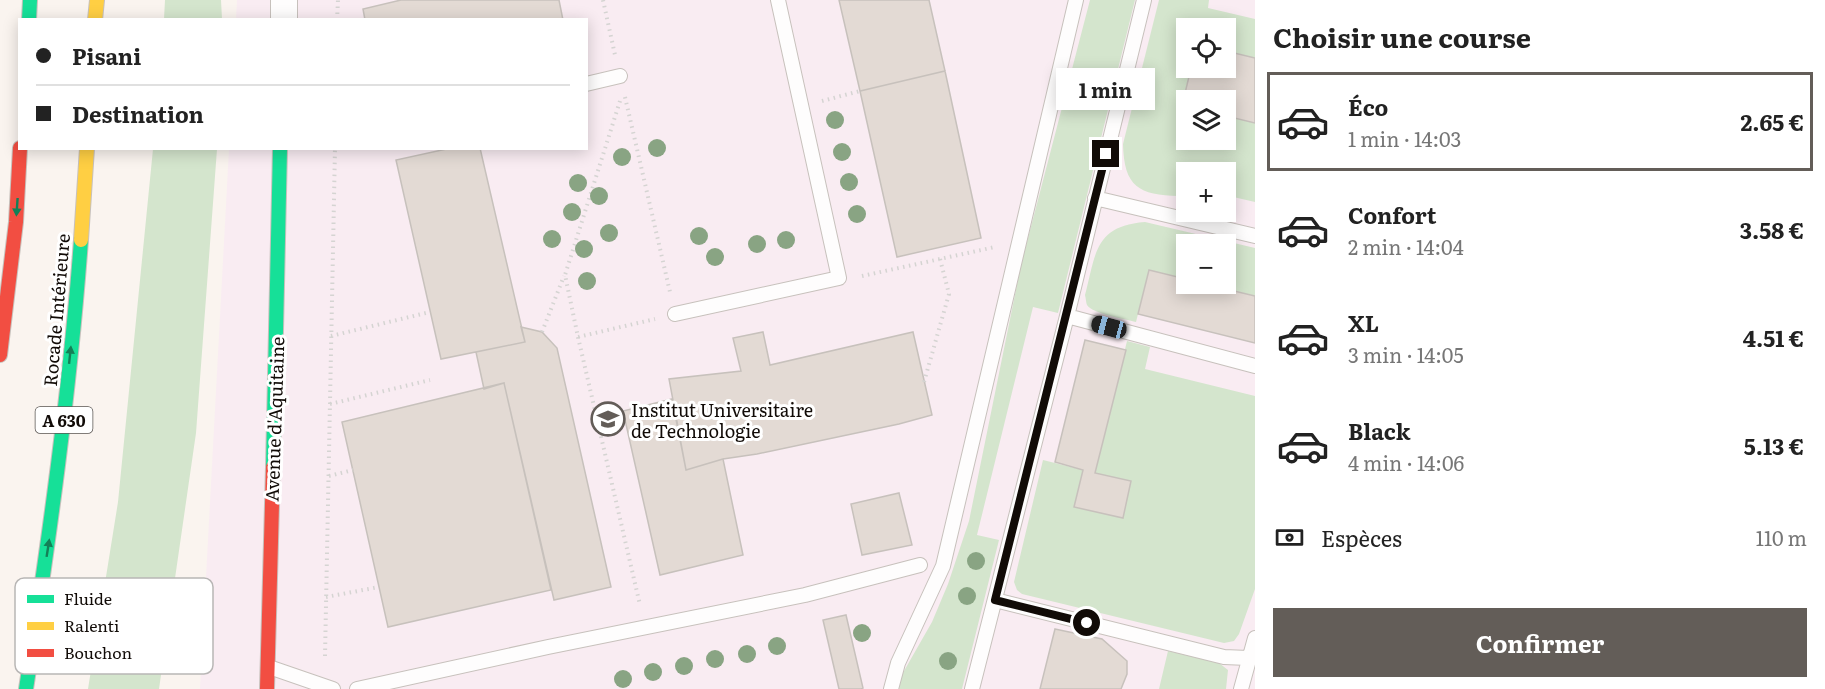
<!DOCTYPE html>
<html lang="fr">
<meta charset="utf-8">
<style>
body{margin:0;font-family:Literata,serif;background:#f2f2f2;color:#222;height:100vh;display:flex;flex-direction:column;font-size:22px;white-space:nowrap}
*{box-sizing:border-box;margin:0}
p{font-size:20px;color:#767676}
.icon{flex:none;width:33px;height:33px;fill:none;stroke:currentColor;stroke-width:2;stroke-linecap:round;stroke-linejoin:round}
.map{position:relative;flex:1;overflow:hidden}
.details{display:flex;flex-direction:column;background:#fff;width:570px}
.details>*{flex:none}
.guide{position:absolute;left:18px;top:18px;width:570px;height:132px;border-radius:0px;box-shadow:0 3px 15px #0003;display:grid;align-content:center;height:132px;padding:0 18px;background:#fff}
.fabs{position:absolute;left:1176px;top:18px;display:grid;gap:12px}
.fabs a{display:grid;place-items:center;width:60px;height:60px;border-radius:0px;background:#fff;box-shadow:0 3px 15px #0003;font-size:30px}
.end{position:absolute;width:27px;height:27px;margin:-14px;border:8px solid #110b07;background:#fff;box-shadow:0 0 0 3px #fff}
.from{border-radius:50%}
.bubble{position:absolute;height:42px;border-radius:0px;background:#fff;box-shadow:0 3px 15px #0003;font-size:20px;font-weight:700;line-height:42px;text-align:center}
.car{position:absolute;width:18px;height:36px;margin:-18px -9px;border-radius:8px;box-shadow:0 0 4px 2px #0007;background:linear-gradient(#222 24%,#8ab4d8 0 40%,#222 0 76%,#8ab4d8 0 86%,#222 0)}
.guide b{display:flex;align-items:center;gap:21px;height:57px;font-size:22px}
.guide b+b{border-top:2px solid #e0e0e0}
.guide i{width:15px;height:15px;background:#222}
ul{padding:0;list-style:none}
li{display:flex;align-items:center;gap:18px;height:99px;margin:0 12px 9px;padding:0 6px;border:3px solid transparent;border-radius:0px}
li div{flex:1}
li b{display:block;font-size:22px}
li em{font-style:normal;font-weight:700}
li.active{border-color:#635d58}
li>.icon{width:54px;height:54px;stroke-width:1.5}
h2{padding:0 18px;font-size:27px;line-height:72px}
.pay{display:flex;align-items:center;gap:15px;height:66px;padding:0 18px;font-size:22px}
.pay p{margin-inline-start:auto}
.action{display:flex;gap:12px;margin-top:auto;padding:12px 18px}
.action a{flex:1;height:69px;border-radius:0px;background:#635d58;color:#fff;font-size:24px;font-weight:700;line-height:69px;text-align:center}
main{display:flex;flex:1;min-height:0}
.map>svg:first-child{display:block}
.education{fill:#f9ecf2;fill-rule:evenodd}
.green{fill:#d4e5cd}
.building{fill:#e3dad4;stroke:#c7c1bc;stroke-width:1.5}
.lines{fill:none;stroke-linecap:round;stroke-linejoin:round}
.lane-casing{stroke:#c7c1bc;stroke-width:16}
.street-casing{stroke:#c7c1bc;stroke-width:28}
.fast-casing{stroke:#c7c1bc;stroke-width:16}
.slow-casing{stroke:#c7c1bc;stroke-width:16}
.jam-casing{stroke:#c7c1bc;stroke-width:16}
.path{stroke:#d5d4d2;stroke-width:4;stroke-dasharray:1.5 4.5;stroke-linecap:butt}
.lane{stroke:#fefdfd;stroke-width:14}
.street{stroke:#fefdfd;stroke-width:26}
.fast{stroke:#16e098;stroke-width:14}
.slow{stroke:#ffcf43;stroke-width:14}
.jam{stroke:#f24e42;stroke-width:14}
.tree{fill:#89a483}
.oneway{fill:#148057}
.route{stroke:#110b07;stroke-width:8}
.labels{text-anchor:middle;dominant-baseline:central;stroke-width:6;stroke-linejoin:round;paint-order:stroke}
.shield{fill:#fff;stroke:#585451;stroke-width:1.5}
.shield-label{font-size:16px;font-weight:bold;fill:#110b07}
.street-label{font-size:18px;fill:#110b07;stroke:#fff}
.poi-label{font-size:18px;fill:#110b07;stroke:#fff;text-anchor:start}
.key{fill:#fff;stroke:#b8b6b5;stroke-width:1.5}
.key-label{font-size:16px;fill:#110b07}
</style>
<main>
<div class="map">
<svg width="1255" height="689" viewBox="0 0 1255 689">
<rect width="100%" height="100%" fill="#faf4ef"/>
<!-- education -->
<path class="education" d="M237,0H1255V689H200L229,149L586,148V20L236,19ZM1186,28H1226V68H1186ZM1186,100H1226V140H1186ZM1186,172H1226V212H1186ZM1186,244H1226V284H1186Z"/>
<!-- green -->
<path class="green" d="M165,0H221L222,19H164Z
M1090,0H1135L1058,313L1033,307L977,535L999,540L962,689H899L900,678L932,622L948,584L969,521L1021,265Z
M1159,0H1209L1208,8L1255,19V58L1226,51V28H1186V68H1191L1182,105L1186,106V140H1226V116L1255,123V202L1229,196L1231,185L1226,183V172L1185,173L1179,196C1139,195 1124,187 1123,144Z
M153,149H217L196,433L159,689H88L118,502Z
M1145,222L1255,248V296L1205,284H1226V244H1186V279L1149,270L1136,322C1125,319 1093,314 1087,305C1086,303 1086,299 1085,295C1096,254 1094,226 1145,222Z
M1127,341L1150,347L1145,369L1255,396V589L1239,634L1234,641L1224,643L1022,594L1017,590L1014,582L1043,460L1083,470L1074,507L1123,518L1130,481L1095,473Z
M1168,651L1219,663L1228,670L1226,689H1159Z"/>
<!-- building -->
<path class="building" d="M401,0H559L563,20H365L363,9Z
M839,0H929L945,71L860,91Z
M1226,51L1255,58V123L1226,116V100H1186V106H1182L1191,68H1226Z
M945,71L981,238L897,257L860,91Z
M451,148H480L525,342L441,359L396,160Z
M1184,173L1186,174V198L1179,196Z
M1226,183L1231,184L1226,207Z
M1149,270L1186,279V284H1205L1255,296V343L1138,314Z
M521,327L542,332L557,348L611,587L554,600L504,383L484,389L476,352L525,342Z
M763,332L770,365L913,332L932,415L899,424L757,454L723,459L686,470L669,379L741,371L733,338Z
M1085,340L1126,350L1095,473L1131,481L1123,518L1074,507L1083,470L1055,462Z
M504,383L551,590L388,627L342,422Z
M672,399L686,470L723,459L743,555L660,575L623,411Z
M899,493L912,545L862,555L851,504Z
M846,615L863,688L861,689H839L823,620Z
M1055,629L1102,639L1127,661V674L1121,689H1040Z"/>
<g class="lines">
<!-- lane casing -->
<g class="lane-casing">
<path id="lane" d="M586,84L620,76
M1095,198L1255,236
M675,314L839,278L778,0
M1067,316L1255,366
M995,600L1224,657L1248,658
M269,667L333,689
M357,689L548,647L805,595L920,565
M891,689L898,663L943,566L1076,0
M972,689L1067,316L1144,0
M1241,689L1255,638"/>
</g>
<!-- street casing -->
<g class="street-casing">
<path id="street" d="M284,20V0"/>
</g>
<!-- fast casing -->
<g class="fast-casing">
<path id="fast" d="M29,20L30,0
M273,467L280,148
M26,689C49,540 70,390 81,240"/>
</g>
<!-- slow casing -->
<g class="slow-casing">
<path id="slow" d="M95,20L97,0
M81,240L87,148"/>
</g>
<!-- jam casing -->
<g class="jam-casing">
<path id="jam" d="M0,355L16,222L20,148
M267,689L273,467"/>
</g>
<!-- path -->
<path class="path" d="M603,0L615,55
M337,20L338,0
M625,97L670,292
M620,101L565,275L578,337L655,319
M822,101L860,91
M862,276L995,247
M542,332L564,276
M331,336L430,312
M578,337L640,605
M924,382L949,294L940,259
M330,404L430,380
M329,476L353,470
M326,597L379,587
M325,656L335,148"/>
<!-- lane -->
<use href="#lane" class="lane"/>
<!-- street -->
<use href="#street" class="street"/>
<!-- fast -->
<use href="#fast" class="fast"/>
<!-- slow -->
<use href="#slow" class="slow"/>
<!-- jam -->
<use href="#jam" class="jam"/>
</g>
<!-- trees -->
<g class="tree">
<circle cx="835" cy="120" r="9"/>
<circle cx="657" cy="148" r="9"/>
<circle cx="842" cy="152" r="9"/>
<circle cx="622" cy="157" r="9"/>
<circle cx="849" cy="182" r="9"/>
<circle cx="578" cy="183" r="9"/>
<circle cx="599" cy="196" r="9"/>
<circle cx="572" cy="212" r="9"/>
<circle cx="857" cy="214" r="9"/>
<circle cx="609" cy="233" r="9"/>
<circle cx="699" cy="236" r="9"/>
<circle cx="552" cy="239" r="9"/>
<circle cx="786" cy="240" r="9"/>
<circle cx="757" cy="244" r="9"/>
<circle cx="584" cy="249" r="9"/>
<circle cx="715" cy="257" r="9"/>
<circle cx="587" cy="281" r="9"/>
<circle cx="976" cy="561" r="9"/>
<circle cx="967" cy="596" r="9"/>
<circle cx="862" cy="633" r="9"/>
<circle cx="777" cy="646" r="9"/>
<circle cx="747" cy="654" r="9"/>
<circle cx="715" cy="659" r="9"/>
<circle cx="948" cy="661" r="9"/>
<circle cx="684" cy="666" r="9"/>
<circle cx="653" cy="672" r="9"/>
<circle cx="623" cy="679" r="9"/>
</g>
<!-- one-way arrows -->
<defs><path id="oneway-solid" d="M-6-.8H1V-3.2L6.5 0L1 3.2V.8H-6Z" transform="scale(1.5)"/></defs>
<g class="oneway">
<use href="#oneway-solid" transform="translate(17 207) rotate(94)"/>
<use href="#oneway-solid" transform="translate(70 355) rotate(-84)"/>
<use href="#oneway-solid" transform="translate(48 548) rotate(-81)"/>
</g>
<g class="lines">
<!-- route -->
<path class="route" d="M1087,623L995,600L1106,154"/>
</g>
<!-- icons -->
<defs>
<g id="university-ring" transform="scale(1.725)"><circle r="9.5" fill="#fff" stroke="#635d58" stroke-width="1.5"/><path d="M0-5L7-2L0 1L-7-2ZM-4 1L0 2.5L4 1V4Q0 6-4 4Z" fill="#635d58"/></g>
</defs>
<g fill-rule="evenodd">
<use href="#university-ring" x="608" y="419"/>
</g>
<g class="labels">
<!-- shield labels -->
<rect class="shield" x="35.5" y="407" width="57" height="26" rx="4.5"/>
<g class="shield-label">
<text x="64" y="420">A 630</text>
</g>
<!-- street labels -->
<g class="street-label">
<text transform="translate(56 310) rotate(-85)">Rocade Intérieure</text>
<text transform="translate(274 419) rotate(-88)">Avenue d'Aquitaine</text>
</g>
<!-- poi labels -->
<g class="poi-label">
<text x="631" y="409">Institut Universitaire<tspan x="631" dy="21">de Technologie</tspan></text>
</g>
</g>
<!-- legend -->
<rect x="15" y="578" width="198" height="96" rx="9" class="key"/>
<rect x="27" y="595" width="27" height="8" fill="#16e098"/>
<rect x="27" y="622" width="27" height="8" fill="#ffcf43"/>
<rect x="27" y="649" width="27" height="8" fill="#f24e42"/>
<g class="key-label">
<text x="64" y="605">Fluide</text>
<text x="64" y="632">Ralenti</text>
<text x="64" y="659">Bouchon</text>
</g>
</svg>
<div class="fabs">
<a><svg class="icon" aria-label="locate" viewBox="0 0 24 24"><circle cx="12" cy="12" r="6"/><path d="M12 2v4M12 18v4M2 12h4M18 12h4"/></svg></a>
<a><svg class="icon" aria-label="layers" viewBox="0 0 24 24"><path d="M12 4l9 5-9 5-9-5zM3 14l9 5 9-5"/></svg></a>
<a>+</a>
<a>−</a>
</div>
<i class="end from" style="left:1087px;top:623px"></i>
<i class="end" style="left:1106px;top:154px"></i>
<div class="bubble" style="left:1056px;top:68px;width:99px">1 min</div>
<i class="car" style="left:1109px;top:327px;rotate:285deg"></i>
<div class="guide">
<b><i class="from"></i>Pisani</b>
<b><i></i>Destination</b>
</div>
</div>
<section class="details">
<h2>Choisir une course</h2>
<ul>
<li class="active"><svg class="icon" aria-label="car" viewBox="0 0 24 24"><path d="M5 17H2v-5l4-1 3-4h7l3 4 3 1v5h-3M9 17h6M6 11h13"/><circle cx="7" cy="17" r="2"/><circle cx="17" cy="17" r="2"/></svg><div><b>Éco</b><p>1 min · 14:03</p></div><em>2.65 €</em></li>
<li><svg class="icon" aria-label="car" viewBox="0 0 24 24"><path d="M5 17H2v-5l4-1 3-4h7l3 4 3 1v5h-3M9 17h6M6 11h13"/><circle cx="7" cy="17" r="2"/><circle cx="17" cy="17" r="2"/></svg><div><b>Confort</b><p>2 min · 14:04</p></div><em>3.58 €</em></li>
<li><svg class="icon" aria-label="car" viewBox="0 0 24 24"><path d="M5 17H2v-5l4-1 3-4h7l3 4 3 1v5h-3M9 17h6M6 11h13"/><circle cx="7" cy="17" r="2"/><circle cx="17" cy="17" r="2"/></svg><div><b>XL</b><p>3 min · 14:05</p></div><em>4.51 €</em></li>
<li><svg class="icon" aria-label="car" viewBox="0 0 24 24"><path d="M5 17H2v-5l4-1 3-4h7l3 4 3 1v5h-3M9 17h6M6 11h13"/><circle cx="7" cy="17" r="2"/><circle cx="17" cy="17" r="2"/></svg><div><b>Black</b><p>4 min · 14:06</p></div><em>5.13 €</em></li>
</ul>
<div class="pay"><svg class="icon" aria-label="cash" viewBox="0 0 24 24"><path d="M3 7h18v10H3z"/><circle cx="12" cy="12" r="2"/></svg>Espèces<p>110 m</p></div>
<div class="action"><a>Confirmer</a></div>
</section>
</main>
